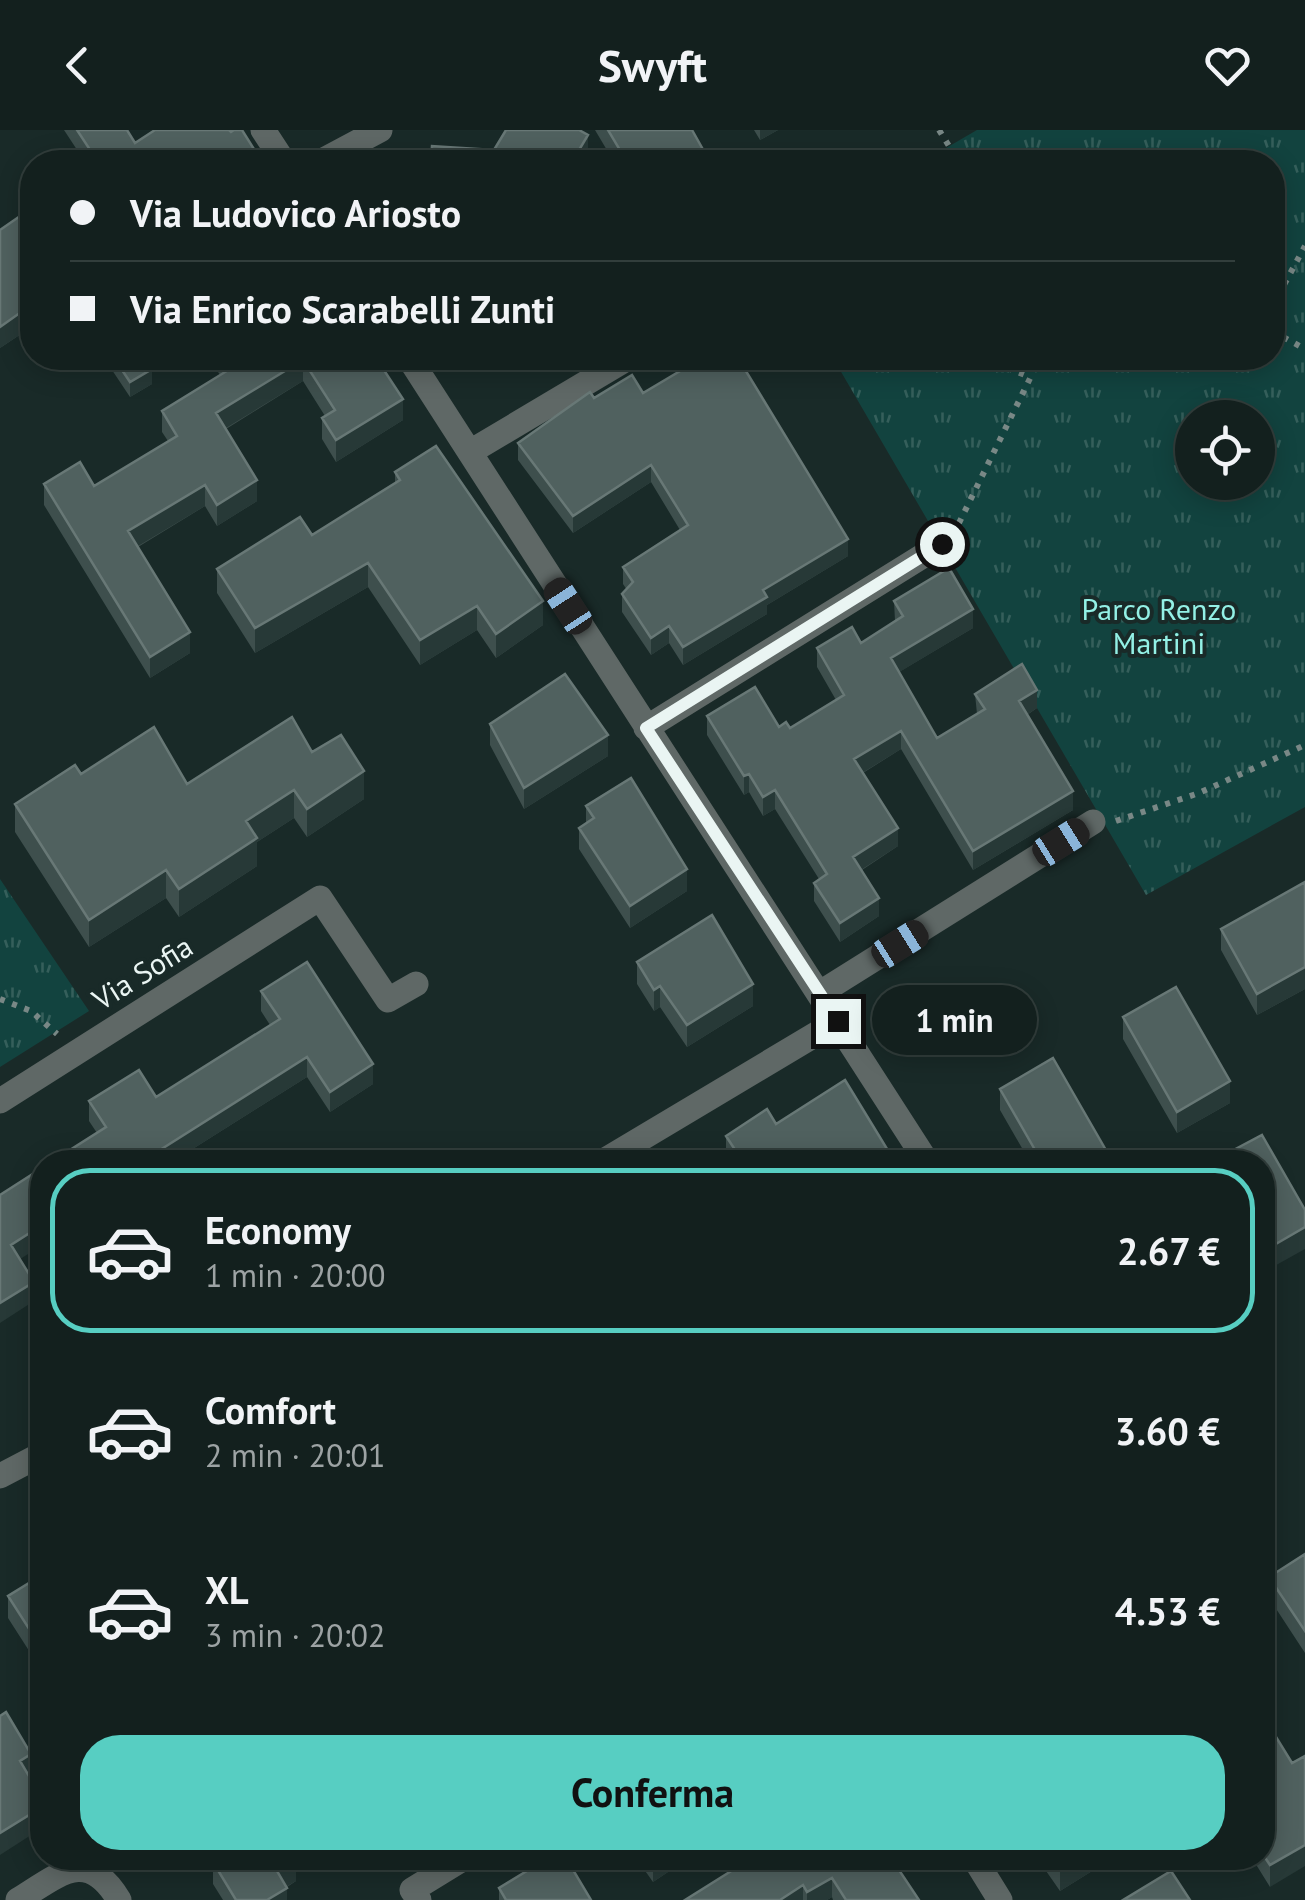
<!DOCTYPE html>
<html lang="it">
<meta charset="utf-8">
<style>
body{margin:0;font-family:"PT Sans",sans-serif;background:#1c2827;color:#f1f3f6;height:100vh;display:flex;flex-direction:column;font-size:38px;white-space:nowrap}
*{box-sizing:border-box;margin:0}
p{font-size:32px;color:#9da3a4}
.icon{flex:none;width:55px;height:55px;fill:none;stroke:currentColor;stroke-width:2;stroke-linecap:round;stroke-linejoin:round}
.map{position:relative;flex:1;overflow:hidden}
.sheet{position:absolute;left:30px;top:1020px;width:1245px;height:720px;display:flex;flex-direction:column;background:#13201e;border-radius:40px;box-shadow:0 5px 25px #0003,0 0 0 2px #323e3c}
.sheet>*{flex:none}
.guide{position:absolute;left:20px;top:20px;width:1265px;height:220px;border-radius:40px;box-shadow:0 5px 25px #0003,0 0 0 2px #323e3c;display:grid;align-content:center;height:220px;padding:0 50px;background:#13201e}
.tools{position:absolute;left:1175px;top:270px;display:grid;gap:20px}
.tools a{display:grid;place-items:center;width:100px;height:100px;border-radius:50%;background:#13201e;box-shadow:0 5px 25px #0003,0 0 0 2px #323e3c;font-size:50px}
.end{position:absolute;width:45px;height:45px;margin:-22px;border:12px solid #eaf5f3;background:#111;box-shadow:0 0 0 5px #111}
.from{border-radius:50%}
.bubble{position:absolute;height:70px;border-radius:35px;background:#13201e;box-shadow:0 5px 25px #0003,0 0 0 2px #323e3c;font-size:32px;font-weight:700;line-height:70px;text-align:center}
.car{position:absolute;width:30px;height:60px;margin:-30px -15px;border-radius:12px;box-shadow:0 0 8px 2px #0007;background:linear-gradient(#222 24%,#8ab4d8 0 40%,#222 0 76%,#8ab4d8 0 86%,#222 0)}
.guide b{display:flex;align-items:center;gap:35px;height:95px;font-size:38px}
.guide b+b{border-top:2px solid #323e3c}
.guide i{width:25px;height:25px;background:#f1f3f6}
ul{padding:18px 0 0;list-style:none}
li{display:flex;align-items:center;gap:30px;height:165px;margin:0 20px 15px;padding:0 30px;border:5px solid transparent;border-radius:40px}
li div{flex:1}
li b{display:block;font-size:38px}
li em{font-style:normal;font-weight:700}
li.selected{border-color:#57cec2}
li>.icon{width:90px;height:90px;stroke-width:1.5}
.primary-button{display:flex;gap:20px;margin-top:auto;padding:20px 50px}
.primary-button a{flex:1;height:115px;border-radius:40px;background:#57cec2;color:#111;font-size:40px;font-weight:700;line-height:115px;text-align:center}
header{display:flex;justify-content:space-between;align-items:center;height:130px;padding:0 50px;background:#13201e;font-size:45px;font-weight:700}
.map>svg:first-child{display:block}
.park{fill:url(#park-tufts);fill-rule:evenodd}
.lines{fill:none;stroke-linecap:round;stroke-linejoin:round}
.path{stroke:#798886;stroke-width:6;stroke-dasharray:5 8;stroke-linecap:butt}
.street{stroke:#5f6866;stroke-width:25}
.wall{fill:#3e4f4d}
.shaded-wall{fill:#273937}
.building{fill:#50615f;stroke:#687876;stroke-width:2.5}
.route{stroke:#eaf5f3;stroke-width:12}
.labels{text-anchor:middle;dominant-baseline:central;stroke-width:8;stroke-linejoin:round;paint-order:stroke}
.park-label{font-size:30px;fill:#93f0e5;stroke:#192a28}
.street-label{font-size:30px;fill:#eaf5f3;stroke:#192a28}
</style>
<header><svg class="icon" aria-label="back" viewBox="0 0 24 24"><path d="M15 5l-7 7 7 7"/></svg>Swyft<svg class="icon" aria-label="heart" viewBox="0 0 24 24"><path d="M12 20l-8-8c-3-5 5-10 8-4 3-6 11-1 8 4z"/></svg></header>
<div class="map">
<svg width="1305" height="1770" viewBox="0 0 1305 1770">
<defs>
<pattern id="park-tufts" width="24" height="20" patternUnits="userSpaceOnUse" patternTransform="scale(2.5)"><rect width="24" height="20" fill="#12433f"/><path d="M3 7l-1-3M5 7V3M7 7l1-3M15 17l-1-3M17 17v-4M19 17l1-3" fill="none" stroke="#355f5b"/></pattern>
</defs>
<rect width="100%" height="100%" fill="#192a28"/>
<!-- park -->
<path class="park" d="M977,0H1305V677L1146,765L833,228H1272V32H922ZM1192,288H1258V352H1192Z
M0,749L89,881L0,937Z"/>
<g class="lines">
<!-- path -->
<path class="path" d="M939,0L959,32
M1272,177L1305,116
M1272,201L1305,219
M983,228L1030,247
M959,393L1040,228
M1116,691L1199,663L1305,615
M0,869L31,881L57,904"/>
<!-- street -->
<path class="street" d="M263,0L284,32
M320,32L380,0
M409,228L927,1032
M470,322L628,228
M646,598L942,414
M820,863L1093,692
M0,971L320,768L388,870L416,854
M602,1032L838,891
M0,1346L42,1324
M974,1728L1000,1770
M18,1770C60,1744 87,1717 119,1770
M419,1770L412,1760L464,1728"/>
</g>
<!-- wall -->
<path class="wall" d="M64,0H127L135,13L262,32H85Z
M595,0H692L710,32H614Z
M754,0H778L760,10Z
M32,91V208L29,210L24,202L0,218Z
M104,228H144L152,254L130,267Z
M209,228H376L403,290L336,332L322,309V288L325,286L303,251L226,299L257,371L217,396L205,376L138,417L190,523L150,548L44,375V354L94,356L168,311L162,302V281L220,245Z
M524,228H558L552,241Z
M643,263L848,426L767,475V484L683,535L669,513L651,525L622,482V464L627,460L623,454V437L680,400L651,352L573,403L518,330V313L594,268Z
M395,342L543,495L496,528L477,500L420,535L368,457L255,523L217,463V439L312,405L395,353Z
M894,471L973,498L899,542L937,608L977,584L975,564L1037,578L1027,585L1073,680L973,740L901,619L863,643L898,716L862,740L879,786L840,812L814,771V753L819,749L775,679L763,686L749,662L744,665L707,605V586L790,598L836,570L817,537V518L861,513L895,491Z
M490,594L608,626L524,679L490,615Z
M312,622L364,669L307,707L294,688L257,712V736L179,787L166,768L89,817L15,702V674L81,644L187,654Z
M586,676L687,761L630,798L579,719V698L586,693Z
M1305,752V859L1257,885L1221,820V799Z
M637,832L753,876L687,917L660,877L654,881L637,854Z
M261,861L373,954L330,982L307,947L172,1032H51L97,1003L89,991V971L156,967L270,895L261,881Z
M1123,887L1230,973L1177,1003L1123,909Z
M1000,959L1107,1032H1030L1000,980Z
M776,994L895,1032H732L726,1023V1006Z
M1305,1424V1523L1269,1468V1447Z
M42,1445V1541L8,1488V1466Z
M1262,1584L1292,1633L1270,1757L1252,1728H1262Z
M636,1728H689L653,1752Z
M752,1728L919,1770H833L832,1767L827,1770H685Z
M1037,1728H1113L1060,1761Z
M213,1732L296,1734V1751L287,1757V1770H223L213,1754Z
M499,1758L591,1770H499Z"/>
<!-- shaded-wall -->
<path class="shaded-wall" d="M760,0H778L760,10Z
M588,5V27L585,32H572Z
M24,180V202L0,218V197Z
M32,186V208L29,210V188Z
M552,228H558L552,241Z
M303,230V251L216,304V283Z
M152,239V254L130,267V252Z
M403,269V290L336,332V310Z
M651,335V352L573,403V386Z
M257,350V371L217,396V375Z
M205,355V376L128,422V401Z
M848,409V426L767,475V484L683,535V517L763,460Z
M368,433V457L255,523V498Z
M543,471V495L496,528V504Z
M477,476V500L420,535V510Z
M973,479V498L891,547V528Z
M669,496V513L651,525V508Z
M190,502V523L150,548V527Z
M1037,560V578L1019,590V571Z
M901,601V619L854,648V629Z
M608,605V626L524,679V658Z
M364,641V669L307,707V679Z
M749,644V662L744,665V646Z
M294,660V688L257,712V736L179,787V759L246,691Z
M775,660V679L763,686V667Z
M1073,661V680L973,740V721Z
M898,698V716L853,745V727Z
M687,739V761L630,798V776Z
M166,740V768L89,817V790Z
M879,768V786L840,812V793Z
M1305,837V859L1257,885V864Z
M753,854V876L687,917V895Z
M660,856V877L654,881V860Z
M307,927V947L172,1032H141Z
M373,934V954L330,982V962Z
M1230,951V973L1177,1003V982Z
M1107,1022V1032H1088Z
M42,1095V1115L11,1135V1115Z
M1305,1097V1119L1262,1143V1122Z
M34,1152V1171L0,1193V1173Z
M31,1624V1645L20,1652V1631Z
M42,1677V1698L0,1725V1703Z
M1305,1715V1736L1270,1757V1735Z
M288,1728H307L296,1734V1751L277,1762V1741Z
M668,1728H689L653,1752V1738Z
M1080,1728H1113L1060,1761V1740Z
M832,1748V1767L827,1770H807V1762Z
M803,1755V1770H780Z
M287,1758V1770H267Z"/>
<!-- building -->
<path class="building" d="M77,0H127L135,13L155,0H229L231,2L234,0H242L262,32H98Z
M506,0H579L588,5L572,32H431L432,16L494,20Z
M608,0H692L710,32H627Z
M26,82L32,91V186L29,188L24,180L0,197V100Z
M114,228H144L152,239L130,252Z
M222,228H376L403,269L336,310L322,288L335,280L303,230L216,283L257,350L217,375L205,355L128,401L190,502L150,527L44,354L80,332L94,356L177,306L162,281L230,239Z
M702,228H738L848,409L763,460L767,467L683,517L669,496L651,508L622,464L633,452L623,437L688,395L651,335L573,386L518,313L590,262L594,268L632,245L643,263Z
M436,316L543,471L496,504L477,476L420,510L368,433L255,498L217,439L300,387L312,405L400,350L395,342Z
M949,438L973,479L891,528L937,608L985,579L975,564L1022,534L1037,560L1019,571L1073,661L973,721L901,601L854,629L898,698L853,727L879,768L840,793L814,753L827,744L775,660L763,667L749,644L744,646L707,586L755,557L779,597L786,592L790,598L844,565L817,518L852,497L861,513L903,486L894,471Z
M565,544L608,605L524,658L490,594Z
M292,587L312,622L341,605L364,641L307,679L294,660L246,691L257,708L179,759L166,740L89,790L15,674L75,635L81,644L154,597L187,654Z
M631,648L687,739L630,776L579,698L594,688L586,676Z
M1305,752V837L1257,864L1221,799Z
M712,785L753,854L687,895L660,856L654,860L637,832Z
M307,832L373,934L330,962L307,927L141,1032H51L106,997L89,971L139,940L156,967L280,889L261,861Z
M1176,857L1230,951L1177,982L1123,887Z
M1053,928L1107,1022L1088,1032H1042L1000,959Z
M845,950L895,1032H743L726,1006L767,979L776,994Z
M1262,1005L1305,1080V1097L1262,1122V1032H1211Z
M42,1038V1095L11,1115L34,1152L0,1173V1065Z
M1305,1424V1501L1269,1447Z
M42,1445V1519L8,1466Z
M6,1582L31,1624L20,1631L42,1668V1677L0,1703V1586Z
M1262,1584L1292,1633L1305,1626V1715L1270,1735L1262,1723Z
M222,1728H295L296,1730L277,1741L287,1758L267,1770H236L213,1732Z
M548,1728H566L591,1770H506L499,1758Z
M646,1728H668L653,1738Z
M752,1728H891L919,1770H846L832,1748L807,1762L803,1755L780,1770H685Z
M1052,1728H1080L1060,1740Z
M1171,1741L1190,1770H1123Z"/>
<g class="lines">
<!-- route -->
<path class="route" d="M838,891L646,598L942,414"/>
</g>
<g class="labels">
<!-- park labels -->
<g class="park-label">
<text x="1159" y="478">Parco Renzo<tspan x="1159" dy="34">Martini</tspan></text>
</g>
<!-- street labels -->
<g class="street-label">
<text transform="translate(142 842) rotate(-32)">Via Sofia</text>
</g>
</g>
</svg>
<div class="tools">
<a><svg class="icon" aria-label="locate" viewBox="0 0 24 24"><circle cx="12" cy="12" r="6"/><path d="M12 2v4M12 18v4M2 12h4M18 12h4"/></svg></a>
</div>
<i class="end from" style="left:942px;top:414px"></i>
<i class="end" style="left:838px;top:891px"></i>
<div class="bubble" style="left:872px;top:855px;width:165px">1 min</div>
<i class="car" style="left:568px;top:476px;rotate:327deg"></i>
<i class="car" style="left:1061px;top:712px;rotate:58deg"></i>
<i class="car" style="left:900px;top:814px;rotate:58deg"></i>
<div class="guide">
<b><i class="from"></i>Via Ludovico Ariosto</b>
<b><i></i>Via Enrico Scarabelli Zunti</b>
</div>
<section class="sheet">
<ul>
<li class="selected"><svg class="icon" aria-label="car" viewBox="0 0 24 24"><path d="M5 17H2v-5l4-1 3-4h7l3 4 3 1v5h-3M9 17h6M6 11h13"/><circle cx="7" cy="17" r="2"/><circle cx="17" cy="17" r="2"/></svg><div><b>Economy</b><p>1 min · 20:00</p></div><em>2.67 €</em></li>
<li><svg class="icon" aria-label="car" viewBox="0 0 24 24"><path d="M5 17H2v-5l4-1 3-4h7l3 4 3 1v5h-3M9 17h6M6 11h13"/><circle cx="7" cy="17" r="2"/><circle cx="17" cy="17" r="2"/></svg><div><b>Comfort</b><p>2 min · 20:01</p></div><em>3.60 €</em></li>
<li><svg class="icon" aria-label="car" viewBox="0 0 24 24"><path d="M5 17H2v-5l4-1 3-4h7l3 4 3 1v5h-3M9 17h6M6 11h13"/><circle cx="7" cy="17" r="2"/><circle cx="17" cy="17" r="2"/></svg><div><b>XL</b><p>3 min · 20:02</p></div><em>4.53 €</em></li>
</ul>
<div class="primary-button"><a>Conferma</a></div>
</section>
</div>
